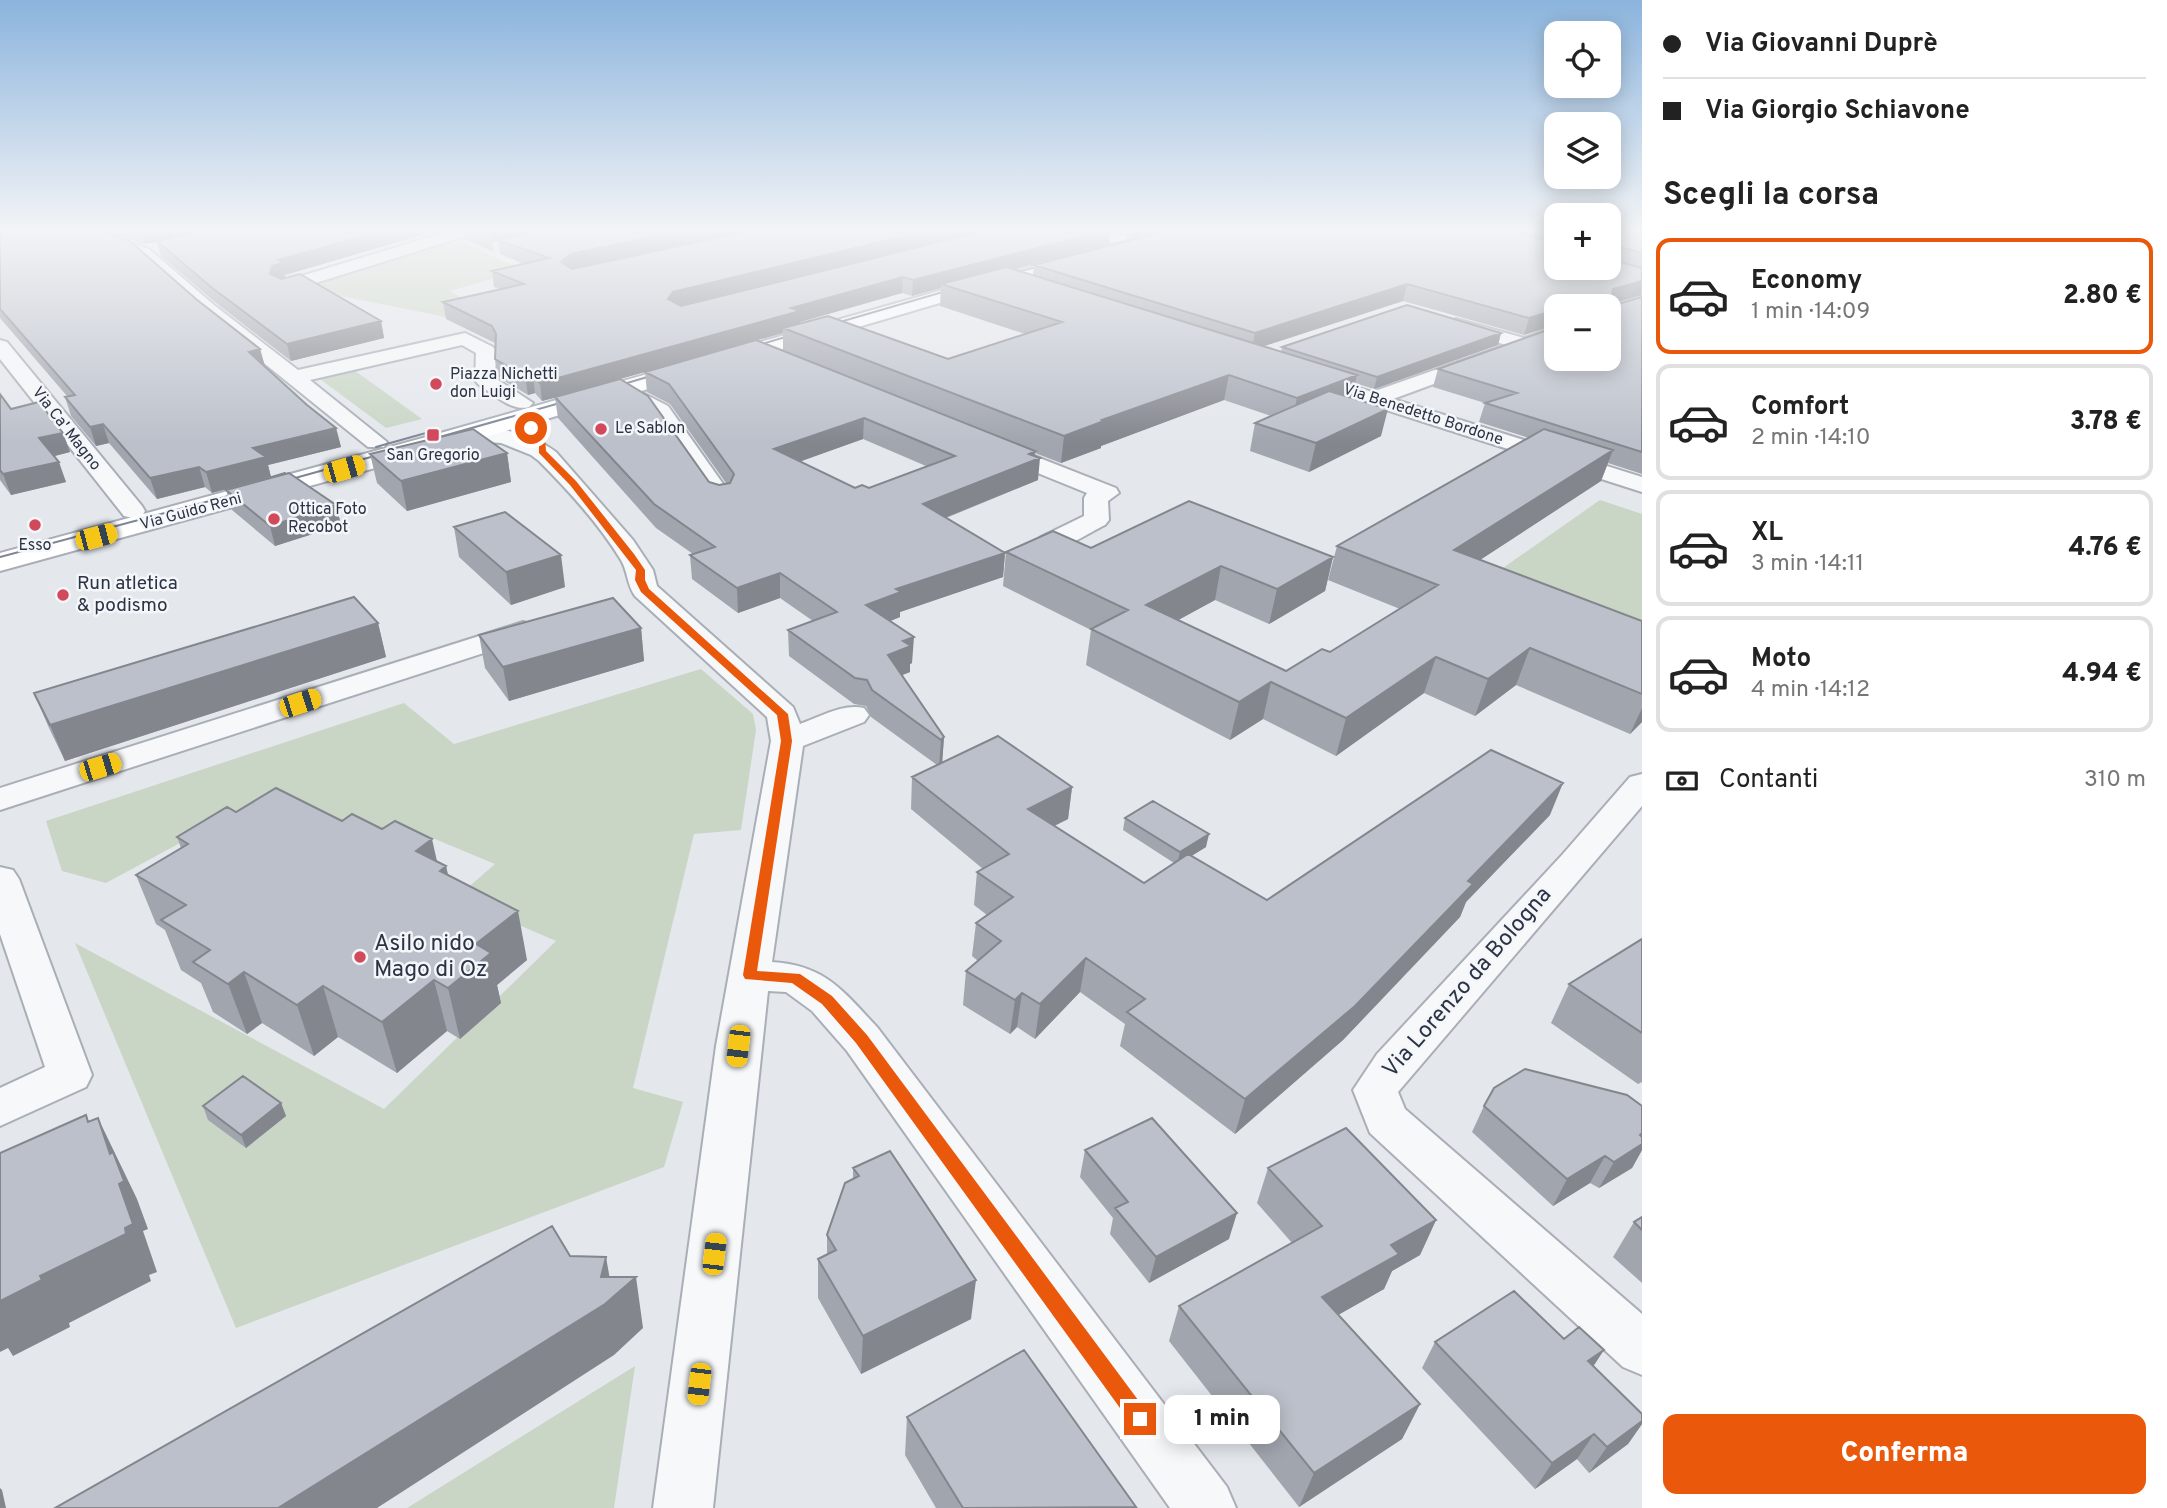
<!DOCTYPE html>
<html lang="it">
<meta charset="utf-8">
<style>
body{margin:0;font-family:Overpass,sans-serif;background:#f2f2f2;color:#222;height:100vh;display:flex;flex-direction:column;font-size:26px;white-space:nowrap}
*{box-sizing:border-box;margin:0}
p{font-size:23px;color:#767676}
.icon{flex:none;width:38px;height:38px;fill:none;stroke:currentColor;stroke-width:2;stroke-linecap:round;stroke-linejoin:round}
.map{position:relative;flex:1;overflow:hidden}
.drawer{display:flex;flex-direction:column;background:#fff;width:525px}
.drawer>*{flex:none}
.guide{display:grid;align-content:center;height:154px;padding:0 21px;background:#fff}
.buttons{position:absolute;left:1544px;top:21px;display:grid;gap:14px}
.buttons a{display:grid;place-items:center;width:77px;height:77px;border-radius:14px;background:#fff;box-shadow:0 4px 18px #0003;font-size:35px}
.end{position:absolute;width:32px;height:32px;margin:-16px;border:9px solid #ea580c;background:#fff;box-shadow:0 0 0 4px #fff}
.from{border-radius:50%}
.bubble{position:absolute;height:49px;border-radius:14px;background:#fff;box-shadow:0 4px 18px #0003;font-size:23px;font-weight:800;line-height:49px;text-align:center}
.car{position:absolute;width:21px;height:42px;margin:-21px -10px;border-radius:9px;box-shadow:0 0 5px 2px #0007;background:linear-gradient(#f5c518 24%,#345 0 40%,#f5c518 0 76%,#345 0 86%,#f5c518 0)}
.guide b{display:flex;align-items:center;gap:24px;height:66px;font-size:26px}
.guide b+b{border-top:2px solid #e0e0e0}
.guide i{width:18px;height:18px;background:#222}
ul{padding:0;list-style:none}
li{display:flex;align-items:center;gap:21px;height:116px;margin:0 14px 10px;padding:0 7px;border:4px solid #e0e0e0;border-radius:14px}
li div{flex:1}
li b{display:block;font-size:26px}
li em{font-style:normal;font-weight:800}
li.active{border-color:#ea580c}
li>.icon{width:63px;height:63px;stroke-width:1.5}
h2{padding:0 21px;font-size:32px;line-height:84px}
.pay{display:flex;align-items:center;gap:18px;height:77px;padding:0 21px;font-size:26px}
.pay p{margin-inline-start:auto}
.action{display:flex;gap:14px;margin-top:auto;padding:14px 21px}
.action a{flex:1;height:80px;border-radius:14px;background:#ea580c;color:#fff;font-size:28px;font-weight:800;line-height:80px;text-align:center}
main{display:flex;flex:1;min-height:0}
.map>svg:first-child{display:block}
.green{fill:#c9d6c5}
.lines{fill:none;stroke-linecap:round;stroke-linejoin:round}
.street-casing{stroke:#a9aeb7;stroke-width:4}
.secondary-casing{stroke:#a9aeb7;stroke-width:4}
.street{fill:#f7f8fa;fill-rule:evenodd}
.secondary{fill:#fff;fill-rule:evenodd}
.tram{stroke:#7d8696;stroke-width:2}
.wall{fill:#a1a5ae;fill-rule:evenodd}
.shaded-wall{fill:#83868d}
.building{fill:#bbc0ca;stroke:#83868d;stroke-width:2;fill-rule:evenodd}
.route{fill:#ea580c}
.poi-dot{fill:#d1495b;stroke:#f4f6f9;stroke-width:2.5}
.labels{text-anchor:middle;dominant-baseline:central;stroke-width:5;stroke-linejoin:round;paint-order:stroke}
.far-poi-label{font-size:16px;fill:#2b3445;stroke:#f4f6f9;text-anchor:start}
.far-street-label{font-size:16px;fill:#2b3445;stroke:#f4f6f9}
.poi-label{font-size:19px;fill:#2b3445;stroke:#f4f6f9;text-anchor:start}
.near-poi-label{font-size:23px;fill:#2b3445;stroke:#f4f6f9;text-anchor:start}
.near-street-label{font-size:23px;fill:#2b3445;stroke:#f4f6f9}
</style>
<main>
<div class="map">
<svg width="1642" height="1508" viewBox="0 0 1642 1508">
<rect width="100%" height="100%" fill="#e4e7ec"/>
<!-- green -->
<path class="green" d="M460,241L523,270L450,291L490,315L471,322L301,288Z
M351,368L422,419L386,428L316,376Z
M1600,500L1642,514V631L1493,575Z
M701,669L753,714L756,730L741,830L694,834L633,1088L683,1102L664,1167L236,1328L75,943L384,1109L556,941L456,898L495,864L418,832L388,854L217,823L106,883L62,871L46,821L404,703L454,744Z
M635,1366L614,1508H407Z"/>
<g class="lines">
<!-- street casing -->
<g class="street-casing">
<path id="street" d="M75,232H98L149,249L214,305L298,370L465,333L493,347L496,351L495,378L533,403L529,407C512,412 493,394 478,384L475,380L476,353L462,345L310,380L387,442L384,447H368L202,313L137,255Z
M447,232H471L469,235L290,291L284,292L275,287L278,283Z
M1086,232H1112L1125,236L1128,239L1120,244L1088,235Z
M1456,319L1524,338L1556,327V339L1393,399L1642,477V492L1302,383L1299,379L1302,375L1309,373L1372,392L1506,345L1450,328L1447,324Z
M0,340L7,342L142,506L145,511L142,516L133,518L124,516L0,359Z
M623,383L668,406L733,498L730,503L721,505L712,503L652,415L616,393L613,389L616,385Z
M466,428C496,425 532,434 556,452L633,540L653,570L657,586L793,707L800,724C820,717 843,703 864,708L869,715L864,722L803,746L772,962C825,965 843,991 877,1027L1227,1487L1236,1508H1170L847,1051L812,1011L786,992L768,991L713,1508H653L716,1046L771,741L767,717L635,596C627,585 628,572 621,560C599,524 569,491 539,461L531,455L501,443L458,440L455,435L458,430Z
M999,442L1116,488L1119,493L1108,501L1109,520L1105,525C1086,534 1062,553 1041,547L1037,542L1041,537L1084,516V498L1087,493L991,454L988,449L991,444Z
M523,622L533,625L537,631L533,637L0,810V788Z
M1642,774V806L1398,1092L1405,1109L1642,1314V1375L1623,1367L1370,1133L1353,1090L1377,1054L1562,855L1630,777Z
M0,867L13,870L19,879L92,1075L86,1087L0,1126V1088L45,1067L0,934Z"/>
</g>
<!-- secondary casing -->
<g class="secondary-casing">
<path id="secondary" d="M1164,232H1194L1191,236L960,297L448,448L0,571V553L430,436L946,289Z"/>
</g>
<!-- street -->
<use href="#street" class="street"/>
<!-- secondary -->
<use href="#secondary" class="secondary"/>
<!-- tram -->
<path class="tram" d="M1044,262L1159,232
M1001,276L1052,263
M826,326L960,287
M745,349L802,332
M607,389L664,372
M422,442L574,399
M376,447L433,431
M277,483L389,452
M235,488L285,473
M0,557L247,491"/>
</g>
<!-- wall -->
<path class="wall" d="M0,232L196,299L260,349L265,366L307,405L336,428L341,447L268,465L271,477L212,493L205,487L157,499L109,443L96,446L71,416L65,397L67,396L0,318Z
M107,232H432L285,275V278L381,321L384,338L291,361L216,303L161,256L157,242L144,244Z
M463,232H1110L1109,244L1014,269L1033,275L1034,265L1162,232H1556V268L1608,232H1642V296L1613,304L1615,305L1642,297V474L1608,463L1601,481L1480,560L1642,621V722L1630,734L1516,685L1475,716L1424,693L1336,756L1263,719L1230,740L1086,665L1091,630L1003,586L1006,552L1091,548L1333,557L1325,591L1269,624L1215,600L1178,620L1286,671L1330,652L1400,609L1328,580L1337,546L1529,438L1479,422L1485,403L1433,387L1438,369L1556,327L1608,306H1556L1524,335L1403,301L1264,346L1281,352L1282,347L1501,333L1498,345L1374,389L1355,383L1352,398L1381,436L1309,472L1250,451L1255,423L1271,416L1224,400L1101,446V448L1061,463L1035,453L1038,480L946,518L1005,553L1003,577L900,612V617L890,621L912,663L910,664V672L902,675L944,737L942,763L1072,787L1068,819L1054,826L1144,883L1174,863L1123,830L1125,818L1206,847L1191,856L1267,900L1550,815L1466,902L1460,917L1343,1040L1235,1134L1120,1046L1125,1024L1080,992L1035,1039L1017,1027L1010,1034L963,1005L966,971L978,961L972,956L976,923L987,915L974,905L977,872L983,869L911,809L912,777L937,765L871,717L866,706L854,704L789,656L788,630L813,621L780,598L738,613L692,579L690,555L693,554L656,528L558,418L555,398L542,401L535,393L528,395L498,377L495,359L496,345L495,343L446,319L443,302L501,289L494,287L492,271L524,264L500,254L498,240L492,242L494,252L464,239ZM941,288L940,306L1025,334L948,359L800,324V322L902,293L912,296ZM783,333V351L756,340ZM645,372L647,392L670,404L726,483L719,485L709,482L620,379ZM863,439L926,466L869,488H855L800,461Z
M1122,232H1153L1130,238L1126,233Z
M0,394L11,409L63,433L70,452L54,456L66,482L11,495L0,480Z
M507,453L511,482L407,511L377,483L370,454Z
M226,490L336,505L341,525L275,546L232,510Z
M454,527L565,587L511,605L459,557Z
M378,623L386,657L65,761L49,728L34,693Z
M641,628L644,661L509,701L485,668L479,635Z
M236,812L342,821L446,866L448,875L527,960L497,985L501,1003L460,1039L447,1031L397,1073L338,1037L314,1056L262,1023L247,1034L213,1012L201,983L181,970L165,930L156,924L136,875L181,848L177,837Z
M1642,939V1082L1638,1084L1551,1023L1569,984Z
M281,1103L286,1116L246,1148L208,1120L203,1106Z
M1484,1106H1642V1150L1632,1168L1599,1188L1590,1183L1553,1206L1472,1132Z
M1085,1150L1229,1239L1149,1283L1110,1234L1113,1218L1080,1177Z
M853,1168L971,1319L861,1374L818,1298V1259L827,1255V1235L853,1179Z
M1268,1168L1436,1220L1420,1255L1392,1271L1384,1289L1338,1315L1420,1404L1402,1439L1299,1507L1169,1341L1179,1306L1292,1243L1257,1203Z
M1642,1217V1283L1613,1257L1634,1222Z
M1435,1342L1594,1367L1642,1414V1424L1628,1444L1589,1473L1577,1459L1535,1489L1422,1368Z
M907,1417L1136,1508H936L905,1455Z"/>
<!-- shaded-wall -->
<path class="shaded-wall" d="M141,232H201L144,244Z
M379,232H432L285,275V278L276,281L270,274L272,266L278,260Z
M487,232H535L492,242V237L487,235Z
M674,232H742L572,269L561,262L571,254Z
M921,232H979L669,316L668,299L673,292Z
M1099,232H1110L1109,244L949,286L941,284V288L912,296L913,280Z
M1131,232H1153L1130,238Z
M1614,245L1609,260L1608,261V249Z
M903,277L902,293L800,322V328H783V333L542,401L540,383L791,308Z
M1642,281L1641,295L1607,305L1613,289Z
M1407,284L1403,301L1252,350L1255,333Z
M1556,310V325L1524,335L1529,318Z
M381,321L384,338L291,361L287,344Z
M1501,333L1498,345L1374,389L1377,377Z
M260,349L265,367L249,352Z
M533,375L535,393L528,395L525,377Z
M1229,375L1224,400L1101,446V448L1061,463L1064,436L1102,420Z
M1357,375L1351,400L1291,423L1297,398Z
M1388,409L1381,436L1309,472L1316,443Z
M864,418L863,439L774,471V449Z
M103,424L109,443L96,446L90,427Z
M336,428L341,447L268,465L271,477L212,493L206,472L253,448Z
M63,433L70,452L47,458L39,438Z
M1613,450L1601,481L1443,584L1454,550Z
M1035,451L1034,460L1040,458L1038,480L922,527L923,504Z
M507,453L511,482L407,511L401,481Z
M59,462L66,482L11,495L3,474Z
M199,467L205,487L157,499L150,478Z
M336,505L341,525L275,546L270,526Z
M1005,553L1003,577L900,612V617L866,631V605L896,589Z
M561,555L565,587L511,605L506,572Z
M1333,557L1325,591L1269,624L1277,589Z
M1221,566L1215,600L1140,641L1146,605Z
M780,573V598L738,613L737,588Z
M378,623L386,657L65,761L50,725Z
M641,628L644,661L509,701L503,667Z
M914,637L912,663L910,664V672L887,681L888,655L903,641Z
M1530,648L1516,685L1475,716L1488,679Z
M1436,657L1424,693L1336,756L1346,718Z
M1271,682L1263,719L1230,740L1239,702Z
M1642,708V722L1630,734Z
M944,737L942,765L939,767L941,740Z
M1563,783L1550,815L1466,902L1460,917L1343,1040L1235,1134L1245,1099L1468,881Z
M1072,787L1068,819L1024,841L1028,809Z
M1209,834L1206,847L1177,865L1180,852Z
M432,839L443,888L416,851Z
M446,866L457,915L440,871Z
M518,911L527,960L497,985L501,1003L460,1039L448,988L476,944Z
M1086,958L1080,992L1035,1039L1040,1004Z
M244,972L262,1023L247,1034L228,984Z
M434,980L447,1031L397,1073L382,1022Z
M323,986L338,1037L314,1056L297,1005Z
M1022,993L1017,1027L1010,1034L1015,1000Z
M281,1103L286,1116L246,1148L241,1135Z
M98,1118L137,1199L148,1229L143,1231L157,1272L149,1275L151,1281L69,1323L70,1327L13,1356L8,1348L0,1352V1301L40,1276L110,1154Z
M1642,1133V1150L1632,1168L1599,1188L1614,1162Z
M1605,1156L1590,1183L1553,1206L1567,1179Z
M1237,1213L1229,1239L1149,1283L1156,1257Z
M1436,1220L1420,1255L1392,1271L1384,1289L1308,1332L1322,1297L1391,1245Z
M606,1257L613,1297L636,1277L643,1328L614,1355L377,1508H278L601,1277Z
M976,1280L971,1319L861,1374L863,1336Z
M1604,1350L1587,1376L1588,1361Z
M1420,1404L1402,1439L1299,1507L1314,1473Z
M1642,1421V1424L1628,1444L1589,1473L1607,1447Z
M1594,1434L1577,1459L1535,1489L1552,1463Z
M0,1488L2,1490L6,1508H0Z"/>
<!-- building -->
<path class="building" d="M0,232H103L131,242L196,299L260,349L249,352L307,405L336,428L253,448L266,457L206,472L199,467L150,478L103,424L90,427L65,397L75,395L0,309Z
M199,232H379L278,260L282,263L272,266L270,274L281,279L300,274L381,321L287,344L211,287L157,241Z
M535,232H674L571,254L561,262L572,269L744,232H921L673,292L668,299L681,306L979,232H1099L913,280L903,277L791,308L800,311L540,383L533,375L525,377L495,359L496,334L492,326L443,302L524,284L492,271L549,258L498,240Z
M1162,232H1517L1556,243V268H1608V259L1642,268V281L1613,289L1611,302L1615,305L1642,297V452L1485,403L1517,393L1438,369L1556,327V359H1608V306H1556V310L1529,318L1407,284L1255,333L1034,265Z
M1608,232H1642V253L1614,245L1608,249Z
M1006,267L1357,375L1297,398L1229,375L1102,420L1104,421L1064,436L783,328L828,316L948,359L1062,322L941,284Z
M1407,305L1501,333L1377,377L1282,347Z
M756,340L1035,451L1029,454L1040,458L923,504L1005,553L896,589L901,592L866,605L914,637L903,641L911,646L888,655L944,737L941,740L872,690L867,680L855,678L788,630L837,612L780,573L737,588L690,555L715,547L654,504L555,397L620,379L648,396L709,482L719,485L730,483L734,474L669,384L645,372ZM864,418L955,456L869,488L862,485L855,488L774,449Z
M1329,391L1388,409L1316,443L1255,423Z
M0,394L11,409L39,402L63,433L39,438L59,462L3,474L0,470Z
M473,429L507,453L401,481L370,454Z
M1544,429L1613,450L1454,550L1642,621V694L1530,648L1488,679L1436,657L1346,718L1271,682L1239,702L1091,629L1128,610L1006,552L1053,531L1091,548L1189,501L1333,557L1277,589L1221,566L1146,605L1286,671L1322,649L1330,652L1438,585L1337,546Z
M289,473L336,505L270,526L226,490Z
M505,512L561,555L506,572L454,527Z
M354,597L378,623L50,725L34,693Z
M613,598L641,628L503,667L479,635Z
M998,736L1072,787L1028,809L1144,883L1188,854L1267,900L1491,750L1563,783L1468,881L1473,884L1355,1006L1245,1099L1127,1012L1145,999L1086,958L1040,1004L1022,993L1015,1000L966,971L1001,941L976,923L1013,897L977,872L1009,854L912,777Z
M276,788L342,821L352,814L382,829L395,821L432,839L416,851L446,866L440,871L518,911L476,944L491,953L448,988L434,980L382,1022L323,986L297,1005L244,972L228,984L193,962L210,950L161,920L186,905L136,875L188,844L177,837L227,807L236,812Z
M1153,801L1209,834L1180,852L1125,818Z
M1642,939V1033L1569,984Z
M1525,1069L1627,1095L1642,1106V1133L1640,1135L1642,1137V1144L1614,1162L1605,1156L1567,1179L1484,1106L1494,1088Z
M243,1076L281,1103L241,1135L203,1106Z
M86,1115L88,1122L98,1118L110,1154L113,1152L124,1181L119,1184L133,1224L125,1228L126,1234L40,1276L42,1280L0,1301V1153Z
M1152,1118L1237,1213L1156,1257L1115,1208L1128,1202L1085,1150Z
M1346,1128L1436,1220L1391,1245L1399,1254L1322,1297L1420,1404L1314,1473L1179,1306L1322,1226L1268,1168Z
M890,1151L976,1280L863,1336L818,1259L836,1250L827,1235L845,1183L859,1176L853,1168Z
M1642,1217V1230L1634,1222Z
M552,1226L570,1256L606,1257L601,1277H636L605,1304L278,1508H55Z
M1514,1291L1564,1339L1579,1327L1604,1350L1588,1361L1642,1414V1421L1607,1447L1594,1434L1552,1463L1435,1342Z
M1024,1350L1136,1507L963,1508L907,1417Z"/>
<!-- sky -->
<linearGradient id="sky" x2="0" y2="1"><stop stop-color="#8bb4dd"/><stop offset="0.52" stop-color="#f3f4f6"/><stop offset="1" stop-color="#f3f4f6" stop-opacity="0"/></linearGradient>
<rect width="1642" height="443" fill="url(#sky)"/>
<!-- route -->
<path class="route" d="M528,426H534L545,438L546,451L576,481L634,554L645,570V580L649,589L788,714L792,741L757,971L800,974L832,996L867,1035L1147,1412L1150,1419L1147,1426L1140,1428L1133,1426L856,1043L822,1004L792,983L745,979L743,975L781,741L777,715L641,592L635,580L636,570L570,485L539,453V440Z"/>
<!-- markers -->
<g class="poi-dot">
<circle cx="436" cy="384" r="7"/>
<circle cx="601" cy="429" r="7"/>
<rect x="426" y="428" width="14" height="14" rx="3.5"/>
<circle cx="274" cy="519" r="7"/>
<circle cx="35" cy="525" r="7"/>
<circle cx="63" cy="595" r="7"/>
<circle cx="360" cy="957" r="7"/>
</g>
<g class="labels">
<!-- far-poi labels -->
<g class="far-poi-label">
<text x="450" y="375">Piazza Nichetti<tspan x="450" dy="18">don Luigi</tspan></text>
<text x="615" y="429">Le Sablon</text>
<text x="433" y="456" text-anchor="middle">San Gregorio</text>
<text x="288" y="510">Ottica Foto<tspan x="288" dy="18">Recobot</tspan></text>
<text x="35" y="546" text-anchor="middle">Esso</text>
</g>
<!-- far-street labels -->
<g class="far-street-label">
<text transform="translate(1423 415) rotate(18)">Via Benedetto Bordone</text>
<text transform="translate(66 429) rotate(52)">Via Ca' Magno</text>
<text transform="translate(191 512) rotate(-15)">Via Guido Reni</text>
</g>
<!-- poi labels -->
<g class="poi-label">
<text x="77" y="584">Run atletica<tspan x="77" dy="22">&amp; podismo</tspan></text>
</g>
<!-- near-poi labels -->
<g class="near-poi-label">
<text x="374" y="944">Asilo nido<tspan x="374" dy="26">Mago di Oz</tspan></text>
</g>
<!-- near-street labels -->
<g class="near-street-label">
<text transform="translate(1468 983) rotate(-49)">Via Lorenzo da Bologna</text>
</g>
</g>
</svg>
<div class="buttons">
<a><svg class="icon" aria-label="locate" viewBox="0 0 24 24"><circle cx="12" cy="12" r="6"/><path d="M12 2v4M12 18v4M2 12h4M18 12h4"/></svg></a>
<a><svg class="icon" aria-label="layers" viewBox="0 0 24 24"><path d="M12 4l9 5-9 5-9-5zM3 14l9 5 9-5"/></svg></a>
<a>+</a>
<a>−</a>
</div>
<i class="end from" style="left:531px;top:428px"></i>
<i class="end" style="left:1140px;top:1419px"></i>
<div class="bubble" style="left:1164px;top:1395px;width:116px">1 min</div>
<i class="car" style="left:344px;top:469px;rotate:74deg"></i>
<i class="car" style="left:96px;top:537px;rotate:75deg"></i>
<i class="car" style="left:300px;top:703px;rotate:72deg"></i>
<i class="car" style="left:100px;top:767px;rotate:73deg"></i>
<i class="car" style="left:738px;top:1046px;rotate:187deg"></i>
<i class="car" style="left:714px;top:1254px;rotate:7deg"></i>
<i class="car" style="left:699px;top:1384px;rotate:187deg"></i>
</div>
<section class="drawer">
<div class="guide">
<b><i class="from"></i>Via Giovanni Duprè</b>
<b><i></i>Via Giorgio Schiavone</b>
</div>
<h2>Scegli la corsa</h2>
<ul>
<li class="active"><svg class="icon" aria-label="car" viewBox="0 0 24 24"><path d="M5 17H2v-5l4-1 3-4h7l3 4 3 1v5h-3M9 17h6M6 11h13"/><circle cx="7" cy="17" r="2"/><circle cx="17" cy="17" r="2"/></svg><div><b>Economy</b><p>1 min · 14:09</p></div><em>2.80 €</em></li>
<li><svg class="icon" aria-label="car" viewBox="0 0 24 24"><path d="M5 17H2v-5l4-1 3-4h7l3 4 3 1v5h-3M9 17h6M6 11h13"/><circle cx="7" cy="17" r="2"/><circle cx="17" cy="17" r="2"/></svg><div><b>Comfort</b><p>2 min · 14:10</p></div><em>3.78 €</em></li>
<li><svg class="icon" aria-label="car" viewBox="0 0 24 24"><path d="M5 17H2v-5l4-1 3-4h7l3 4 3 1v5h-3M9 17h6M6 11h13"/><circle cx="7" cy="17" r="2"/><circle cx="17" cy="17" r="2"/></svg><div><b>XL</b><p>3 min · 14:11</p></div><em>4.76 €</em></li>
<li><svg class="icon" aria-label="car" viewBox="0 0 24 24"><path d="M5 17H2v-5l4-1 3-4h7l3 4 3 1v5h-3M9 17h6M6 11h13"/><circle cx="7" cy="17" r="2"/><circle cx="17" cy="17" r="2"/></svg><div><b>Moto</b><p>4 min · 14:12</p></div><em>4.94 €</em></li>
</ul>
<div class="pay"><svg class="icon" aria-label="cash" viewBox="0 0 24 24"><path d="M3 7h18v10H3z"/><circle cx="12" cy="12" r="2"/></svg>Contanti<p>310 m</p></div>
<div class="action"><a>Conferma</a></div>
</section>
</main>
